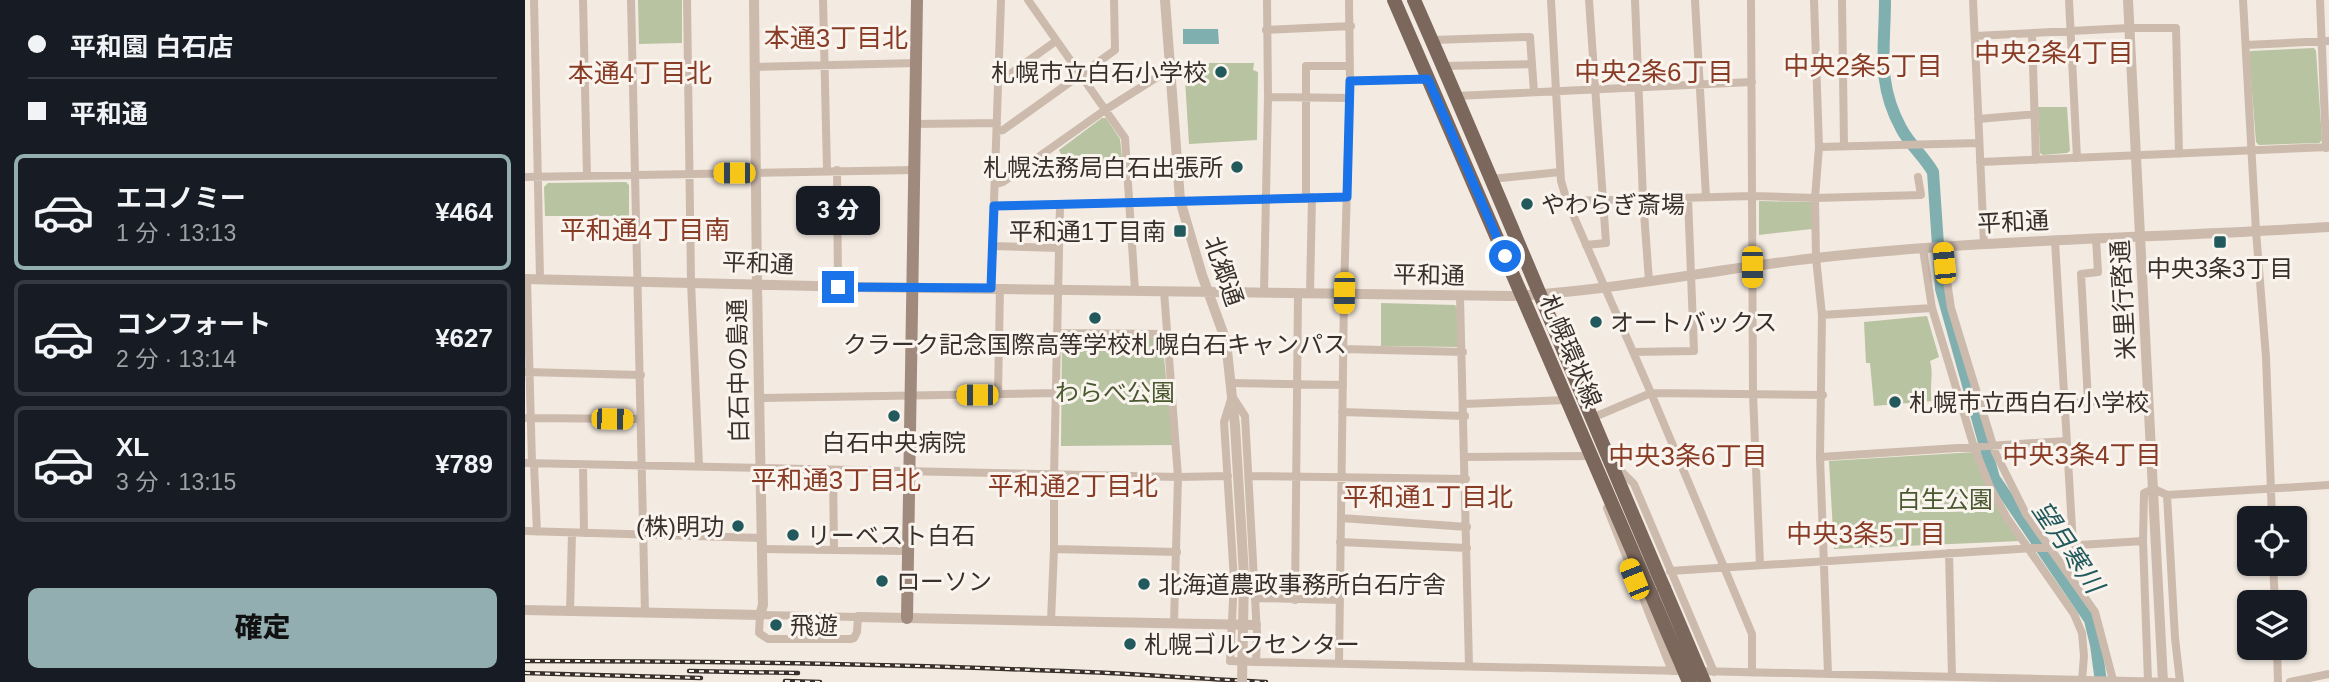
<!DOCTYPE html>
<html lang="ja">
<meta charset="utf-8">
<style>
body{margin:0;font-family:Arial,"Noto Sans JP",sans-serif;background:#20242c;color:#f1f3f6;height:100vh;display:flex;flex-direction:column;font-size:26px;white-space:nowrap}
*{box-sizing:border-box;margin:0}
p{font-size:23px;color:#9ea1a6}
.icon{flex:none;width:38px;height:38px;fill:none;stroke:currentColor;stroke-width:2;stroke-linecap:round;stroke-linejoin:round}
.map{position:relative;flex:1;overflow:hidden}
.drawer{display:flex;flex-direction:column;background:#171b24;width:525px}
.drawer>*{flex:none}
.top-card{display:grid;align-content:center;height:154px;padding:0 28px;background:#171b24}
.tools{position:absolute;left:1712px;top:506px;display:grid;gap:14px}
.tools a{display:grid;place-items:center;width:70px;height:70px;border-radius:10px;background:#171b24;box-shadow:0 2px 5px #0004;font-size:35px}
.end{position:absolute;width:32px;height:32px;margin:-16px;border:9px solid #1a73e8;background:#fff;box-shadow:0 0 0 4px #fff}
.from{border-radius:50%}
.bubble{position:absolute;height:49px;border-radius:10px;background:#171b24;box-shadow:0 2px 5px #0004;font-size:23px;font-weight:800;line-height:49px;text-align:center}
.car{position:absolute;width:21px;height:42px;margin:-21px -10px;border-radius:9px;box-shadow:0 0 5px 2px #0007;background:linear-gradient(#f5c518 24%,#345 0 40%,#f5c518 0 76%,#345 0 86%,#f5c518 0)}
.top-card b{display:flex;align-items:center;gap:24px;height:66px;font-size:26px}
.top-card b+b{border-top:2px solid #363941}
.top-card i{width:18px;height:18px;background:#f1f3f6}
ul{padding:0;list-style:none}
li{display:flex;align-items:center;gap:21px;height:116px;margin:0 14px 10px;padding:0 14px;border:4px solid #363941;border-radius:10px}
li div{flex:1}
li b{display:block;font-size:26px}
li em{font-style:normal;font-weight:800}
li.active{border-color:#93aeb1}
li>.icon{width:63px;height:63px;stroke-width:1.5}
.button{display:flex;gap:14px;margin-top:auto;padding:14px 28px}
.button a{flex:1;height:80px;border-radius:10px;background:#93aeb1;color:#111;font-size:28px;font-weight:800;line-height:80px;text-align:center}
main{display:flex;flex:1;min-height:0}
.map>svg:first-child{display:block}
.green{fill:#b8c3a1}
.water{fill:#80afb0}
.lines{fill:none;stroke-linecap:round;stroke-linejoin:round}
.river{stroke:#80afb0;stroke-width:12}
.minor{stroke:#ccbaad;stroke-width:8}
.tertiary{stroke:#ccbaad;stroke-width:10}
.secondary{stroke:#a08a7e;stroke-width:12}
.primary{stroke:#7c675d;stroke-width:14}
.rail-casing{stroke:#3a302b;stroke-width:4.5}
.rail{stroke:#faf4ee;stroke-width:2;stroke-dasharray:5;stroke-linecap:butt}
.tertiary-bridge{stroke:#ccbaad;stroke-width:10}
.primary-bridge{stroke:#7c675d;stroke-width:14}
.route{stroke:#1a73e8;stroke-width:9}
.poi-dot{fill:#21595c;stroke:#faf4ee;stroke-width:2.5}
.labels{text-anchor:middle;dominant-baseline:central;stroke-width:6;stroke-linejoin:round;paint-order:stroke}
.poi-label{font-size:24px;fill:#3a302b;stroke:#faf4ee;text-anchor:start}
.street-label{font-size:24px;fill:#3a302b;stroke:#faf4ee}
.park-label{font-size:24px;fill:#4a582f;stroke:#faf4ee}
.neighbourhood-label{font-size:26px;fill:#883b25;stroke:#faf4ee}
.water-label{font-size:26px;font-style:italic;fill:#21595c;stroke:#faf4ee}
</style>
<main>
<section class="drawer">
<div class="top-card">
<b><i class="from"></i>平和園 白石店</b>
<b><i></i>平和通</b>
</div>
<ul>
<li class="active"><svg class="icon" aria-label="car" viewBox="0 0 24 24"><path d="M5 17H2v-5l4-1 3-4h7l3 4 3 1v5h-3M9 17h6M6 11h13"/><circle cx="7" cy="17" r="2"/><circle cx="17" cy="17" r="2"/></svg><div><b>エコノミー</b><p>1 分 · 13:13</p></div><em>¥464</em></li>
<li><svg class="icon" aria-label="car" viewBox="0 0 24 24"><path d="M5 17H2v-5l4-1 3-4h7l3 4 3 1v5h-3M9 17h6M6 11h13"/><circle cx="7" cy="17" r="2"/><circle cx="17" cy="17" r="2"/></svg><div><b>コンフォート</b><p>2 分 · 13:14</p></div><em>¥627</em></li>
<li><svg class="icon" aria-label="car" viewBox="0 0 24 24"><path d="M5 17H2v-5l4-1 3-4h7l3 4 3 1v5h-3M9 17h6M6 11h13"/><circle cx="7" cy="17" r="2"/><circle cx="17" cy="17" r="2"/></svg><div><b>XL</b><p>3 分 · 13:15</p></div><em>¥789</em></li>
</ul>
<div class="button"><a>確定</a></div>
</section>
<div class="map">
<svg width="1804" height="682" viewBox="0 0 1804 682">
<rect width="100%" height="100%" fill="#f3eae1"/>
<!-- green -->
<path class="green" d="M113,0H157V43L114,44Z
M1789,48L1791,51L1797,140L1794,143L1734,145L1731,142L1724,53L1726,51Z
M659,63H729L728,70L733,72L732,140L664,144Z
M1513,107H1542L1545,151L1542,153L1518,155L1515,153Z
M577,118H581L595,139L598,167H590V174L548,179L534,150Z
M101,182L104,185V216H20L19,187L23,183Z
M1234,201L1287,202V229L1234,235Z
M856,303L930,305L933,310L934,347L856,346Z
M1402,316L1414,357L1405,361C1409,375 1404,386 1407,401L1349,406L1345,363H1341L1339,322Z
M537,336L637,338L648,445L536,446Z
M1450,452L1496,541L1309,549L1304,461Z"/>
<!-- water -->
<path class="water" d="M658,29H693L694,44H658Z"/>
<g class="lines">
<!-- river -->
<path class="river" d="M1360,0C1360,49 1351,82 1376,128C1384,144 1399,156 1408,172L1416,289L1469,478L1565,620L1571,645L1576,682"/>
<!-- minor -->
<path class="minor" d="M9,0L15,279
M58,0L62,176
M106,0L120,613
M162,0L166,282L174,466
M298,0L302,170
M503,0L600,138L610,290
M1026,0L1036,181L1042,201L1126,393L1227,634V673
M1110,0L1118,199L1124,281
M1170,0L1181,197
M1226,0L1228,394L1235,565
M1289,0L1294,147L1290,198L1291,258L1297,315L1295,457L1303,674
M1317,0L1319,146
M1448,0L1459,244
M1544,0L1552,158H1550
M1718,0L1731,231L1741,357L1747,518
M1795,0L1801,148
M741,30L826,26
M1507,33L1511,160
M1450,36L1604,28H1651L1654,154
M907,40L1005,37L1009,92
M1721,45L1804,41
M918,66L1007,64
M230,67L391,63
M473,80L478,79L531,41
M825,81L903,79
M931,96L1227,82
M743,97L825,98
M1453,119L1511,114
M390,124L472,123
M472,131L478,130L590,50L589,0
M1294,147L1454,143
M1455,162L1804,147
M312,170L313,287
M0,177L389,170
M966,179L1035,172
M470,184L478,182L580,110L645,69
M781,197V66H824
M1042,201L1228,196L1290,198L1396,195L1393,177
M469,206L822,197
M1530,241L1548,545
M1061,245L1081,243L1064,0
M467,246L534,248
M1417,247L1426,308L1470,452L1501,514L1570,612L1588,680
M1398,249L1407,308L1449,447L1465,487L1482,518L1549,614L1557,633L1559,656L1557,680
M2,279L7,464
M466,287L476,0
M639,291L653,477L649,624
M739,292L743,97L742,0
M785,293L787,197
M935,297L944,666
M1297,315L1407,308
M533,333L642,334
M818,349L938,352
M1108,352L1169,351L1163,198
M0,372L116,375
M706,383L818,385
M473,394L475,288
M707,396L720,416L732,634L731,662L705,661L709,580L699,422Z
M234,398L531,393
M1563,401L1556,274L1573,272L1571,239
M939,404L1041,400
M1539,404L1624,397
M817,412L940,416
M2,418L114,419
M1067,418L1126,393L1298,395
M941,457L1067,456
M1295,457L1541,441
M0,463L653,477L703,476
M9,464L12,532
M1089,464L1109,484L1189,672
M58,465L59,533
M308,470L309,550
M725,476L941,479
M1642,495L1650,638L1655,682
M1082,508L1147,671
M816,518L942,527
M0,531L237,538
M815,542L942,548
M237,549L383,551
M529,549L652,552
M1424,553L1427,677
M1748,564L1750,602
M1145,571L1618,541
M731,598L815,600
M770,600L773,293
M45,612L47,533
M235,615L333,617L332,632L329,638L325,639H243L234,633Z
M526,621L529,549V475L535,205
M1752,648L1753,682
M731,662L1160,671
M814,663L819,293L825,81L824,0
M1173,671L1649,682
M1623,681L1618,541L1619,493L1629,489L1642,495L1804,485
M1765,682L1804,674"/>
<!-- tertiary -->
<path class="tertiary" d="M640,0L655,200L677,275L701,341L710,426
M1603,0L1629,510
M0,279L332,287L986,296C1089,291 1190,269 1291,258C1461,239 1633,238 1804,227
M0,610L235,615L238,605L232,284L229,0
M333,617L731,625"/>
<!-- secondary -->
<path class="secondary" d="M382,618L392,0"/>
<!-- primary -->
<path class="primary" d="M869,0L1126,594
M889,0C975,195 1055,393 1139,588"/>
<!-- rail casing -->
<g class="rail-casing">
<path id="rail" d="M0,661C170,661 339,663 508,670C586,672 664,678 741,682
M164,671L273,673
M0,673L176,678
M260,681L295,682"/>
</g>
<!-- rail -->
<use href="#rail" class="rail"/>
<!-- tertiary-bridge -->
<path class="tertiary-bridge" d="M710,426L719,575L717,682
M1629,510L1638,682"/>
<!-- primary-bridge -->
<path class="primary-bridge" d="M1139,588L1179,682
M1126,594L1164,682"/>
</g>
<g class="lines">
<!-- route -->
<path class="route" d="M313,287L466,288L469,206L822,197L825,81L903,79L980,256"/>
</g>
<!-- markers -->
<g class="poi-dot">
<circle cx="696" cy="72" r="7"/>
<circle cx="712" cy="167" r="7"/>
<circle cx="1002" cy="204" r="7"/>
<rect x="648" y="224" width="14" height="14" rx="3.5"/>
<rect x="1688" y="235" width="14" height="14" rx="3.5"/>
<circle cx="570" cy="318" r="7"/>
<circle cx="1071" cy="322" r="7"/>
<circle cx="1370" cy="402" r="7"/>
<circle cx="369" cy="416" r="7"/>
<circle cx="213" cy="526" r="7"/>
<circle cx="268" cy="535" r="7"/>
<circle cx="357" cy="581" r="7"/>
<circle cx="619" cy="584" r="7"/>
<circle cx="251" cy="625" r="7"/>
<circle cx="605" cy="644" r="7"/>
</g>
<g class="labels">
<!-- poi labels -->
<g class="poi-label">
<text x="682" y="72" text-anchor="end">札幌市立白石小学校</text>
<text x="698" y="167" text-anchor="end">札幌法務局白石出張所</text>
<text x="1016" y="204">やわらぎ斎場</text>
<text x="641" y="231" text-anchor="end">平和通1丁目南</text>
<text x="1695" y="268" text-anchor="middle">中央3条3丁目</text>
<text x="1085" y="322">オートバックス</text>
<text x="570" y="344" text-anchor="middle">クラーク記念国際高等学校札幌白石キャンパス</text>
<text x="1384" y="402">札幌市立西白石小学校</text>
<text x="369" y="442" text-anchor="middle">白石中央病院</text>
<text x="199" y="526" text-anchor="end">(株)明功</text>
<text x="282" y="535">リーベスト白石</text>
<text x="371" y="581">ローソン</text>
<text x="633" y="584">北海道農政事務所白石庁舎</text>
<text x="265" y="625">飛遊</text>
<text x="619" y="644">札幌ゴルフセンター</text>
</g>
<!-- street labels -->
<g class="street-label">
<text transform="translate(1488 222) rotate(-3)">平和通</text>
<text transform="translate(233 263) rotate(2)">平和通</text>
<text transform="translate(699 271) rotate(71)">北郷通</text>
<text transform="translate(904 275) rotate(1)">平和通</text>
<text transform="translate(1598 300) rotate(-93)">米里行啓通</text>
<text transform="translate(1046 351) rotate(67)">札幌環状線</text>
<text transform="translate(213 371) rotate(-91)">白石中の島通</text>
</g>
<!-- park labels -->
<g class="park-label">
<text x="590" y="392">わらべ公園</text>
<text x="1420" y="499">白生公園</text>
</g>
<!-- neighbourhood labels -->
<g class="neighbourhood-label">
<text x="311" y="38">本通3丁目北</text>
<text x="1529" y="53">中央2条4丁目</text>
<text x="1338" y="66">中央2条5丁目</text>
<text x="1129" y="72">中央2条6丁目</text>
<text x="115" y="73">本通4丁目北</text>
<text x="120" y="230">平和通4丁目南</text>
<text x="1557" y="455">中央3条4丁目</text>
<text x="1163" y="456">中央3条6丁目</text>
<text x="311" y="480">平和通3丁目北</text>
<text x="548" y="486">平和通2丁目北</text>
<text x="903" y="497">平和通1丁目北</text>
<text x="1341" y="534">中央3条5丁目</text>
</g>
<!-- water labels -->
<g class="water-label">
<text transform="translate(1543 547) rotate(56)">望月寒川</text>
</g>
</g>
</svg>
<div class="tools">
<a><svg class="icon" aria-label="locate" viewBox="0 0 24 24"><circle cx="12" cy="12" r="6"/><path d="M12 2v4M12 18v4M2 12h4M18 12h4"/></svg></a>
<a><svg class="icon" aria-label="layers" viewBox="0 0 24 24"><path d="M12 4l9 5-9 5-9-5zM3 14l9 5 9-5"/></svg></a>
</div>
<i class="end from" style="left:980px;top:256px"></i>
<i class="end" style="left:313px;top:287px"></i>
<div class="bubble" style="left:271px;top:186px;width:84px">3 分</div>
<i class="car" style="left:209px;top:173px;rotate:270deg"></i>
<i class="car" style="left:1419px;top:263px;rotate:355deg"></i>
<i class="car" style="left:1227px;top:267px;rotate:180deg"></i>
<i class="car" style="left:819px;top:293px;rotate:181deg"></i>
<i class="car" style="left:452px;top:395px;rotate:270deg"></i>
<i class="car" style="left:87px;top:419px;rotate:91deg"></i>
<i class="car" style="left:1109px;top:579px;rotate:338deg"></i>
</div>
</main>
